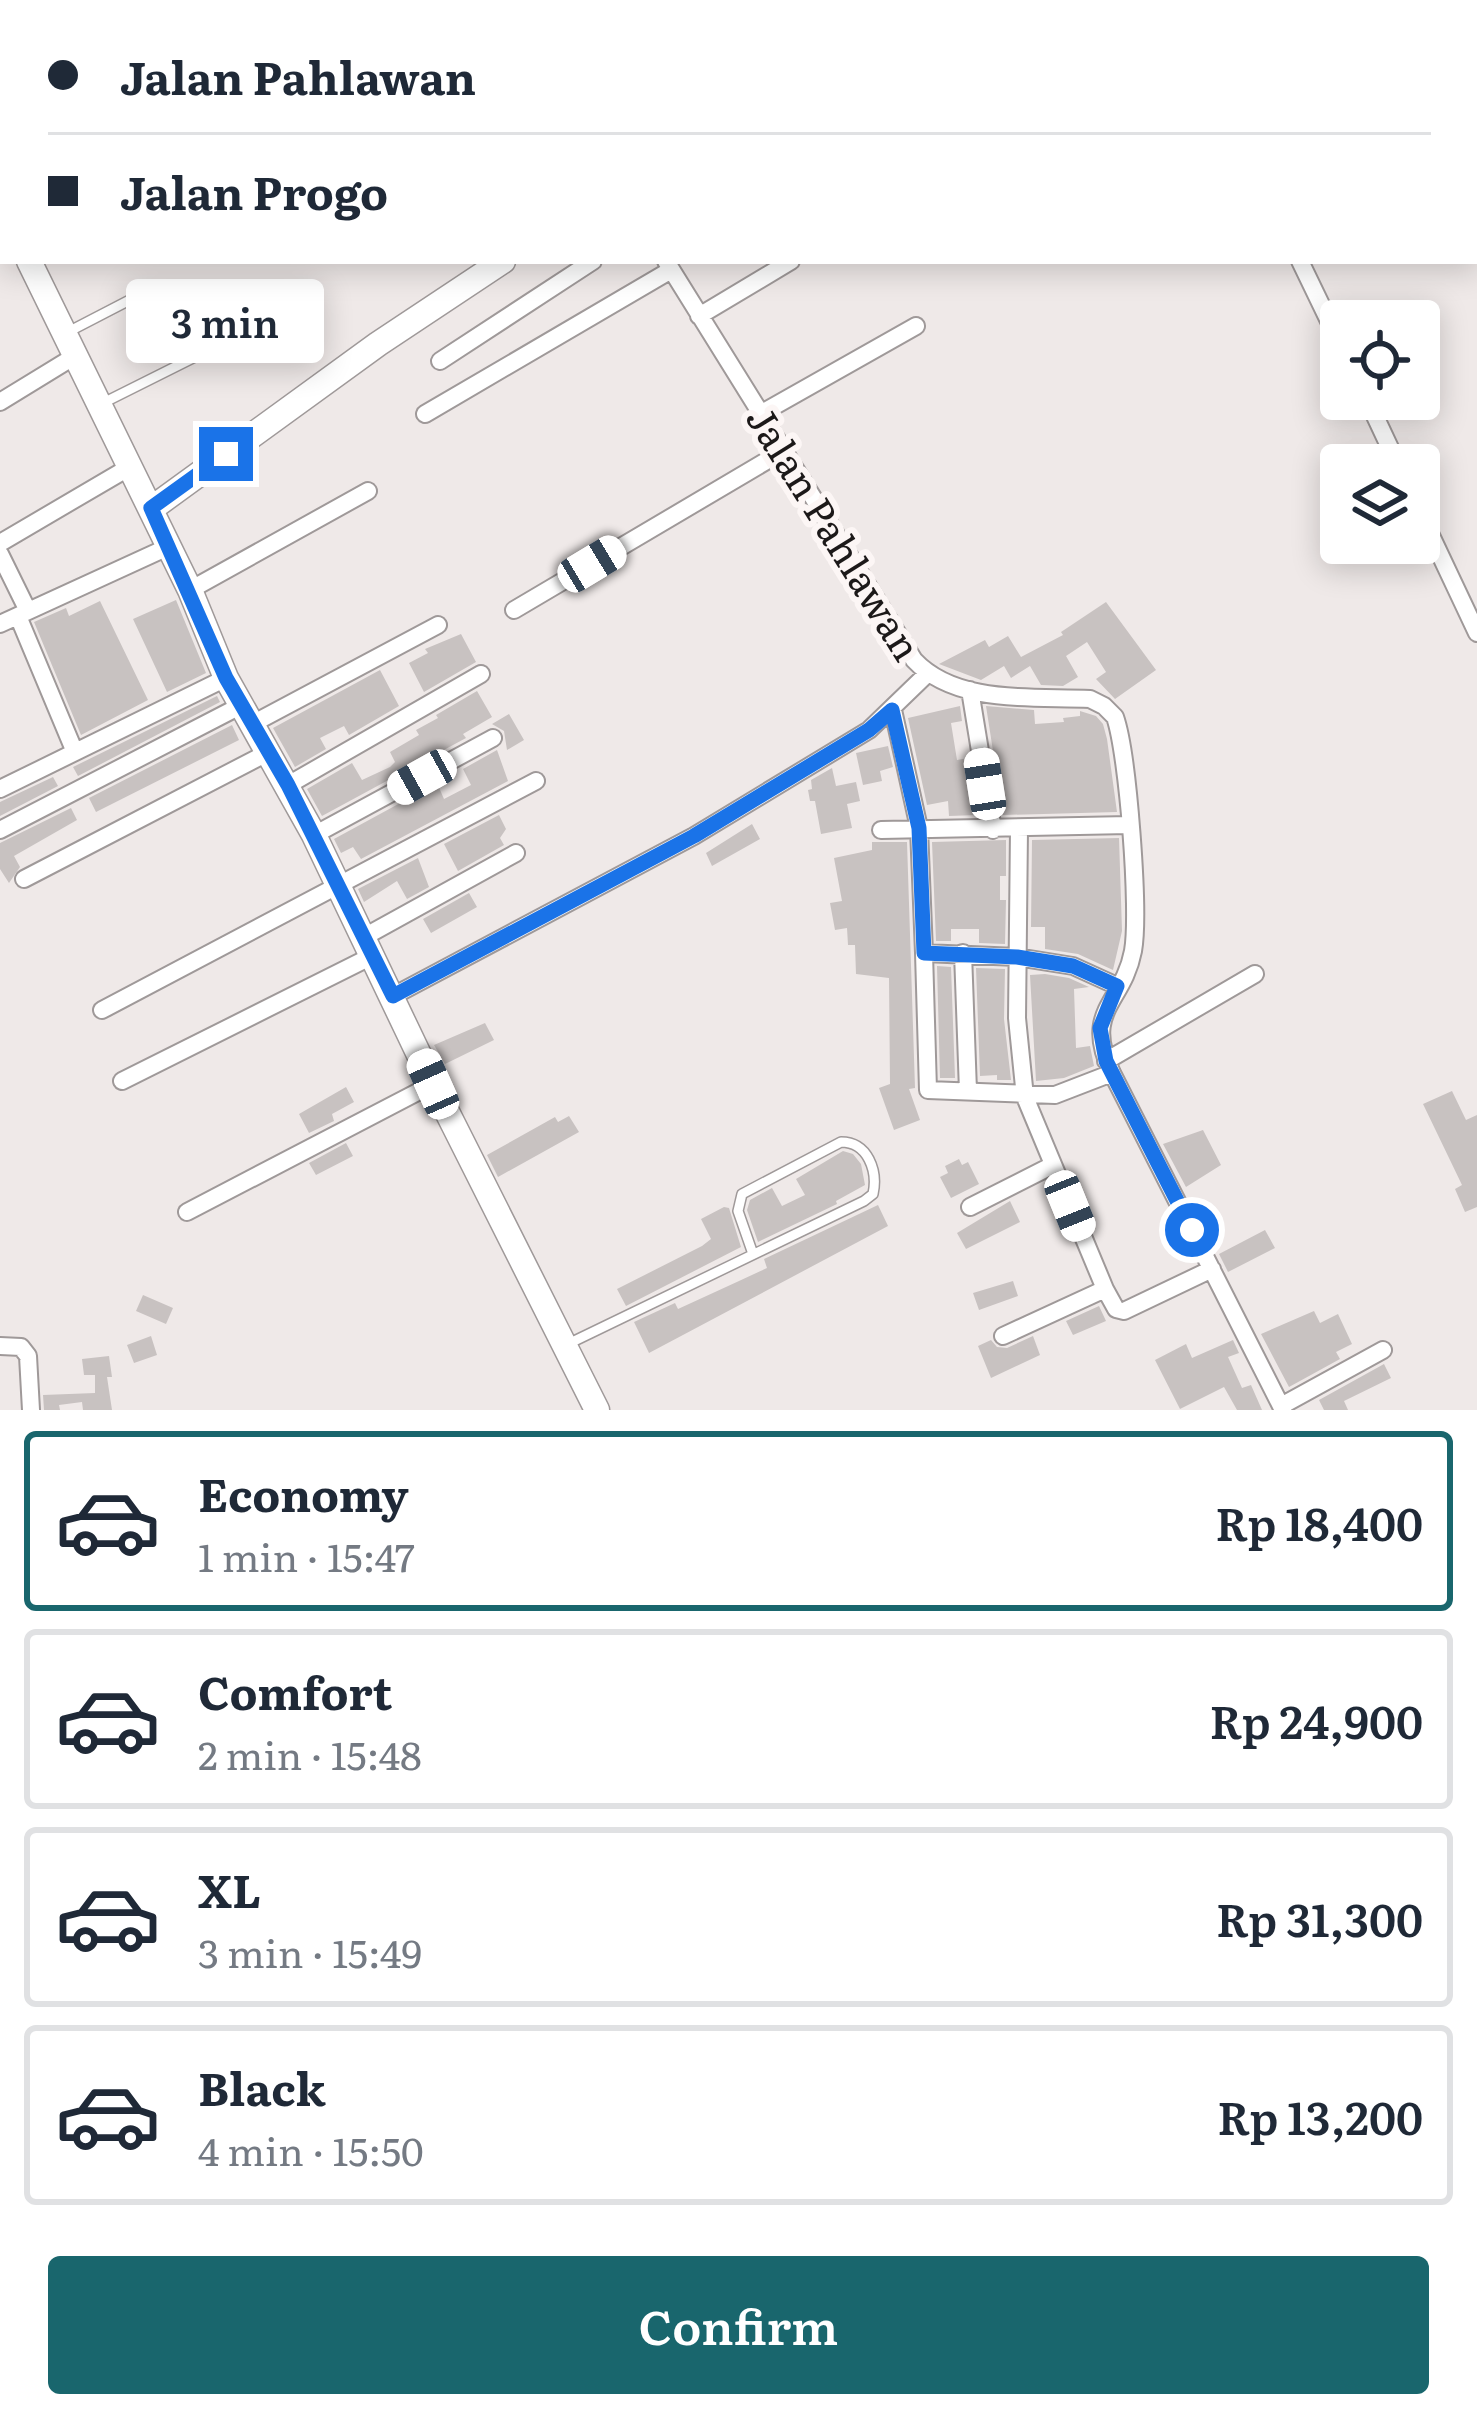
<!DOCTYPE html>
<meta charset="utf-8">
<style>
body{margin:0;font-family:Literata,serif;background:#f6f6f7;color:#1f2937;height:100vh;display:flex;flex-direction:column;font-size:45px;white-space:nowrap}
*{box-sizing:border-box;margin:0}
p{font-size:39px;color:#747a83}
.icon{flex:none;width:66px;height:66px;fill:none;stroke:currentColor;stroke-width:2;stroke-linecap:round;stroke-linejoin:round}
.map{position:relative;height:1410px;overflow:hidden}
.drawer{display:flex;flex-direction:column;background:#fff;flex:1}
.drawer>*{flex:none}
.hud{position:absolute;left:0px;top:0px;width:1479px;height:264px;box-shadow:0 6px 30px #0003;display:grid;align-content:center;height:264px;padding:0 48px;background:#fff}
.fabs{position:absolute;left:1320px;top:300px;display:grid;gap:24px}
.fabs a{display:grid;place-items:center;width:120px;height:120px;border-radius:12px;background:#fff;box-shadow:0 6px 30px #0003;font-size:60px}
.end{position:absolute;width:54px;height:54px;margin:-27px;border:15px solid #1a73e8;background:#fff;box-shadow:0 0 0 6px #fff}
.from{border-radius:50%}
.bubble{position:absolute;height:84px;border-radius:12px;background:#fff;box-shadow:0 6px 30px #0003;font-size:39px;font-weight:600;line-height:84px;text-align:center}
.car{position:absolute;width:36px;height:72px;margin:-36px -18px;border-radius:15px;box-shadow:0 0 9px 3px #0007;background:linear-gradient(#fff 24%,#345 0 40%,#fff 0 76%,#345 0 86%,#fff 0)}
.hud b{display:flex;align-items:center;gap:42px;height:114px;font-size:45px}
.hud b+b{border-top:3px solid #e0e1e3}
.hud i{width:30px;height:30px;background:#1f2937}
ul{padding:21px 0 0;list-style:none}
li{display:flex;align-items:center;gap:36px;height:180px;margin:0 24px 18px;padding:0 24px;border:6px solid #e0e1e3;border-radius:12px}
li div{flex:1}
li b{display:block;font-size:45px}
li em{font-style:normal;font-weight:600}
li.on{border-color:#19666d}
li>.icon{width:108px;height:108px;stroke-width:1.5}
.primary-button{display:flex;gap:24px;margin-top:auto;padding:24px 48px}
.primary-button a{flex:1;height:138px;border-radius:12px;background:#19666d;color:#fff;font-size:48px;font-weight:600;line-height:138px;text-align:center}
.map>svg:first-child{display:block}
.building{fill:#c8c2c1}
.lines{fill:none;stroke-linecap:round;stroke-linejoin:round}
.lane-casing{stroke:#9f9999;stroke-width:12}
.street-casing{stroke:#9f9999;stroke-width:20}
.secondary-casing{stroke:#9f9999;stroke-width:27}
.lane{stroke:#fff;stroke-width:9}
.street{stroke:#fff;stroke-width:16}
.secondary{stroke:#fff;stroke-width:24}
.route{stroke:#1a73e8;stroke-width:15}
.labels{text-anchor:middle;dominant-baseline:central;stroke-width:12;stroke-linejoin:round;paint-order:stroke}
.street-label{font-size:39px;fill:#1c1919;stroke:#fcf6f5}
</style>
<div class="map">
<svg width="1477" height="1410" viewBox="0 0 1477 1410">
<rect width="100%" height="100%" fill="#efe9e8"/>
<!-- building -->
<path class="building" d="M176,600L206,673L167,692L133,619Z
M100,601L148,700L81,735L34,622L66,608L69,616Z
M1106,602L1156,670L1115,699L1096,679L1106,672L1087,642L1066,656L1078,677L1063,686L1041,685L1030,666L1011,678L1004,666L981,680L939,664L985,640L989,647L1008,636L1021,657L1063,635L1061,632Z
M461,634L476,662L424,692L409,663L428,653L425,649Z
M380,670L399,706L349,735L344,726L320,738L326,749L295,767L273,728Z
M477,691L492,717L463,734L466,738L322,816L307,789L352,763L362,780L390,767L395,762L390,752L419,735L416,730L438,718L436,715Z
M217,696L220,702L78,776L73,767Z
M960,706L962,721L951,723L957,760L968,758L978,815L949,816L948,801L927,805L908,718Z
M986,706L1034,710L1035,724L1064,722L1063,718L1080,716V711L1096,716L1103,724L1107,739L1117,812L1003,815Z
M509,714L524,740L507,750L504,731L492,724Z
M232,725L239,740L96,812L89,798Z
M888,746L893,767L880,771L882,781L863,785L856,753Z
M497,750L508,781L361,859L353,847L341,853L334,839L437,783L444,799L471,785L463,769Z
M832,768L836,786L856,782L860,801L847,804L852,828L821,834L815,801H810L808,790L812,789L811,780Z
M53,777L58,786L0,816V802Z
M71,808L77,820L14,856L20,867L9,883L0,869V843Z
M499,815L506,829L500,838L504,845L458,871L444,844Z
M752,824L760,839L712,866L706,853Z
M1119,838L1122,931L1113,970L1078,954L1045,949V927H1031L1032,840Z
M1006,840V876H1000V900H1006L1005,944L979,943V929H951V941H936L932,842Z
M872,842H907L915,1088L909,1089L920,1120L894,1130L879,1088L890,1084L889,978L856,974L855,945H848L847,928L835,930L830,903L842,901L834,858L872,850Z
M418,858L429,887L407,899L397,881L364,902L358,889Z
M469,893L477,907L431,933L423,919Z
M937,966L951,967L955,1078H940Z
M976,968L1005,969L1004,1019L1011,1080H997V1075L980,1076Z
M1045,974L1069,978L1089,987L1074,989L1076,1048L1090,1046L1094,1066L1064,1078L1036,1081L1030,975Z
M485,1023L494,1040L445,1064L434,1045Z
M346,1087L354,1102L332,1114L334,1121L309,1133L299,1114Z
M1452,1091L1466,1120L1477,1115V1207L1465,1212L1455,1189L1462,1185L1423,1104Z
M569,1116L579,1132L498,1177L487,1155L555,1117L558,1122Z
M1203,1130L1221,1165L1186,1187L1163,1144Z
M346,1143L353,1156L316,1175L309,1163Z
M843,1151L853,1154L861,1164L865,1185L836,1201L837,1204L758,1242L747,1210L750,1200L772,1188L782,1206L805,1195L796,1179Z
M959,1159L962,1165L968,1162L979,1184L951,1198L940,1177L948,1173L945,1166Z
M1010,1201L1020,1222L966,1249L957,1233Z
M878,1205L888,1226L649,1353L634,1322L675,1303L678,1309L739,1281L767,1268L764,1259Z
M724,1207L729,1208L741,1247L626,1306L617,1289L702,1246L711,1239L701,1219Z
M1265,1230L1275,1248L1228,1272L1219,1254Z
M1013,1281L1018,1296L979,1310L973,1293Z
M143,1295L173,1308L166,1324L136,1311Z
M1099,1306L1106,1321L1073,1335L1066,1321Z
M1314,1311L1320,1323L1338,1314L1352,1344L1336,1352L1340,1359L1289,1387L1261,1334Z
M151,1336L157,1355L134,1363L127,1345Z
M1033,1336L1040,1355L991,1378L978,1346L991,1340L997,1347L1007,1348Z
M1233,1340L1239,1353L1228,1357L1242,1388L1251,1385L1262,1410H1237L1224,1387L1180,1409L1155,1360L1186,1344L1192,1358Z
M109,1356L112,1377H107L112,1410H83L82,1402L59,1405L60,1410H44L43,1395L95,1393V1375H84L82,1359Z
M1384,1364L1391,1378L1344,1401L1348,1410H1324L1319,1400Z"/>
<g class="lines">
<!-- lane casing -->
<g class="lane-casing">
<path id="lane" d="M66,333L149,290
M103,403L219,345
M568,1344L864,1201L873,1194C878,1171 868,1142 841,1142L742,1194L738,1211L753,1254"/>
</g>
<!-- street casing -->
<g class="street-casing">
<path id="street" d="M1169,0L1171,3
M1382,3L1389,0
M1476,39L1477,38
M0,127L3,126
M1476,127H1477
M666,261L914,660C956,705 1033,696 1090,699L1104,706L1115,717C1128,754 1140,912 1133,951C1123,1004 1082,1010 1112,1073L1283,1410
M1300,261L1341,346
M699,316L791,261
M440,361L593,261
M1367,399L1398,465
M0,402L75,356
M762,413L916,326
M425,414L671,270
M1419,510L1477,633
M0,543L128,468
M0,554L28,611
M190,590L368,491
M514,610L785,450
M18,616L74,750
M0,624L168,547
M970,690L993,830
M893,710L919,828L924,953
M254,723L438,625
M288,785L481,674
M0,789L226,678
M1019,829L1017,1018L1025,1097L1105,1289L1116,1309L1124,1311L1212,1269
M0,830L242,705
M881,830L1129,825
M314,835L493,738
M24,879L269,752
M364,937L516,853
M963,953L968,1091
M393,996L694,836L869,730L927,674
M102,1010L536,781
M1106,1061L1255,974
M1112,1073L1055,1095L928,1090L924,953L1017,957L1073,966L1117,986
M122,1081L374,955
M970,1207L1053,1165
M187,1212L433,1084
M1003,1336L1105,1289
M0,1346L21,1347L28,1356L31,1410
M1281,1406L1383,1350"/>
</g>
<!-- secondary casing -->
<g class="secondary-casing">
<path id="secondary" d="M923,3L930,0
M0,202L3,209
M29,261L190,590L226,678L314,835L433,1084L597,1410
M151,509L378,344L503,261"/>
</g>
<!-- lane -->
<use href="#lane" class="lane"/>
<!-- street -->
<use href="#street" class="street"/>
<!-- secondary -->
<use href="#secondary" class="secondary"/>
</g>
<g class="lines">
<!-- route -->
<path class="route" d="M226,454L151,508L226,678L288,785L393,996L694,836L869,730L892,710L919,828L924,953L1017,957L1073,966L1117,986L1100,1028L1106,1061L1192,1230"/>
</g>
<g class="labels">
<!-- street labels -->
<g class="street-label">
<text transform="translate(836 532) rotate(58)">Jalan Pahlawan</text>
</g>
</g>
</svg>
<div class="fabs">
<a><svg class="icon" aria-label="locate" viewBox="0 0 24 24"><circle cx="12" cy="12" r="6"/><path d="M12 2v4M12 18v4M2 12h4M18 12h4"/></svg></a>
<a><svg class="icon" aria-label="layers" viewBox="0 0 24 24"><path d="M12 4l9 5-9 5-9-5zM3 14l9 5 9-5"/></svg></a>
</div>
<i class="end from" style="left:1192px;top:1230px"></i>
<i class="end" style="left:226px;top:454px"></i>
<div class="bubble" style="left:126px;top:279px;width:198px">3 min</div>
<i class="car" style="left:592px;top:564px;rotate:59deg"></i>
<i class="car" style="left:422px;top:777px;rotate:241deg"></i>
<i class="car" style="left:985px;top:784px;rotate:351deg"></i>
<i class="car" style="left:433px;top:1084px;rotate:336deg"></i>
<i class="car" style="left:1070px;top:1206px;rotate:158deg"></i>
<div class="hud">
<b><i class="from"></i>Jalan Pahlawan</b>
<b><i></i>Jalan Progo</b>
</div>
</div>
<section class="drawer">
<ul>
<li class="on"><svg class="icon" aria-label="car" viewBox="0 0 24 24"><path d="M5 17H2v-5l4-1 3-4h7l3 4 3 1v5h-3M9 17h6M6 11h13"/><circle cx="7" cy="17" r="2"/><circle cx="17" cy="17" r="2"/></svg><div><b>Economy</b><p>1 min · 15:47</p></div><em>Rp 18,400</em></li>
<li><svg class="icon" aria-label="car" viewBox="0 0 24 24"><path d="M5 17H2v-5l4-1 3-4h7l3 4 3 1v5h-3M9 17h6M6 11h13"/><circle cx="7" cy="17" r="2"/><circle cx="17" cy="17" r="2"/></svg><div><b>Comfort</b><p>2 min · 15:48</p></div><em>Rp 24,900</em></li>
<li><svg class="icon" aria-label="car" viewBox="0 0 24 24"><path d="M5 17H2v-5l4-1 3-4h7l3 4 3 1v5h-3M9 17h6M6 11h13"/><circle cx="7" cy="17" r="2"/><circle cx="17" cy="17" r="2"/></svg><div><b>XL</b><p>3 min · 15:49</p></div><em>Rp 31,300</em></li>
<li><svg class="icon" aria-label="car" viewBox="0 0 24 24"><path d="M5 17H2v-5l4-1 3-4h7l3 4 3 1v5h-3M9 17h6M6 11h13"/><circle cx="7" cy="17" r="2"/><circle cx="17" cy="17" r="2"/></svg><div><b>Black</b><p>4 min · 15:50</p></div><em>Rp 13,200</em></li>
</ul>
<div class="primary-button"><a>Confirm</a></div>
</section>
